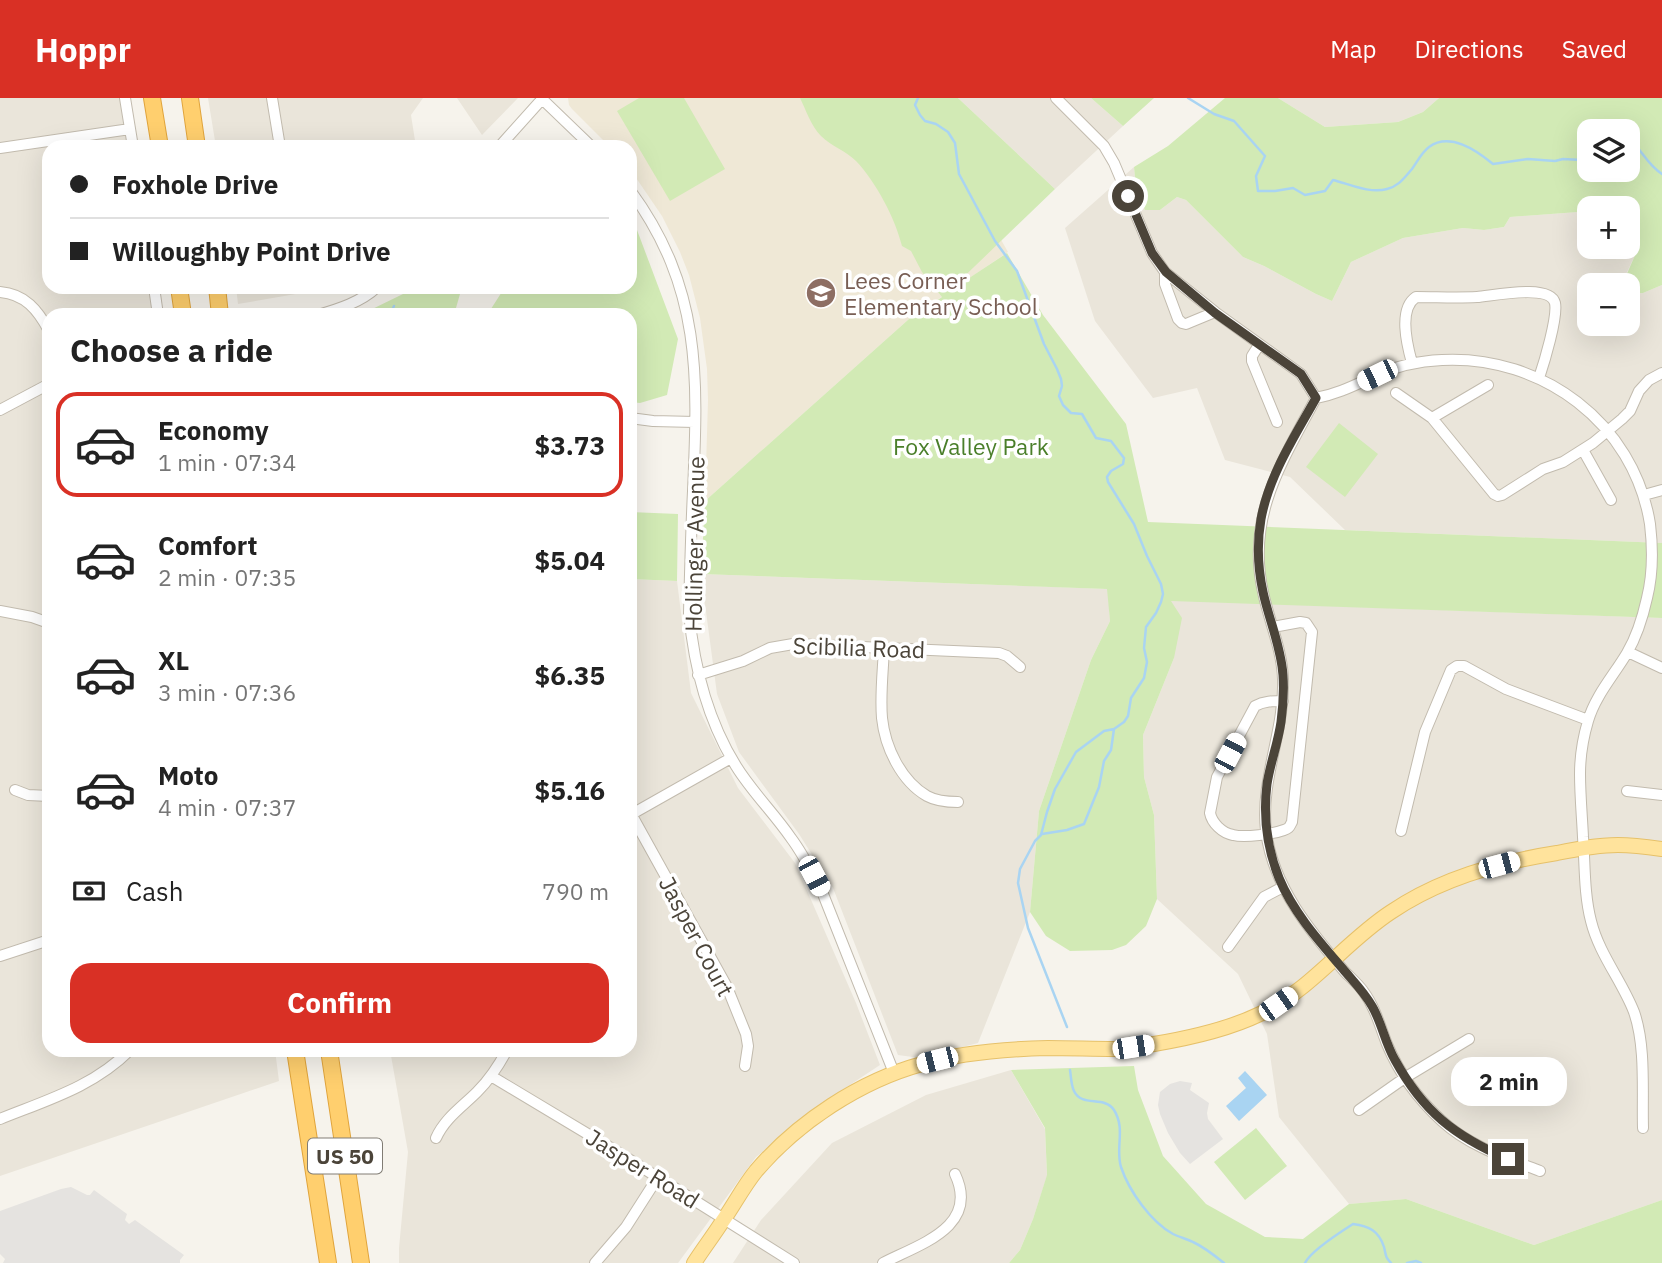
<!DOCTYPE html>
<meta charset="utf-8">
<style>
body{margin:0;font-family:"IBM Plex Sans",sans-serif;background:#f6f6f6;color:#222;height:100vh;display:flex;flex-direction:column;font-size:26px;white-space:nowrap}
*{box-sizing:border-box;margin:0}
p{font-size:23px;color:#767676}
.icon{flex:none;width:38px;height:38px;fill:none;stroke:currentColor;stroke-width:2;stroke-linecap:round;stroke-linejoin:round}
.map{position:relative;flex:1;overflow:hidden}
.sheet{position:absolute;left:42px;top:210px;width:595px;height:749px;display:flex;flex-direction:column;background:#fff;border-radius:21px;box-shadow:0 7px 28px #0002}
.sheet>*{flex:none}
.guide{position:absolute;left:42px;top:42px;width:595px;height:154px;border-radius:21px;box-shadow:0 7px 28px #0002;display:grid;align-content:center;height:154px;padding:0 28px;background:#fff}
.controls{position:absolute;left:1577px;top:21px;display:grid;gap:14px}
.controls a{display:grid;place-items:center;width:63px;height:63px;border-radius:14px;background:#fff;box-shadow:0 7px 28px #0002;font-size:35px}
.end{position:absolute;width:32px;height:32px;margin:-16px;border:9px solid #4b4439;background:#fff;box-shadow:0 0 0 4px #fff}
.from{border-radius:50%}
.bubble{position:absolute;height:49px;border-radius:21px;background:#fff;box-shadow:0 7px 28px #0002;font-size:23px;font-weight:800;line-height:49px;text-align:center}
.car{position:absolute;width:21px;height:42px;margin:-21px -10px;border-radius:9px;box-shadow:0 0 5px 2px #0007;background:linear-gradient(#fff 24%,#345 0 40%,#fff 0 76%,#345 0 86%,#fff 0)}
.guide b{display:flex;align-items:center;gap:24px;height:66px;font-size:26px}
.guide b+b{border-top:2px solid #e0e0e0}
.guide i{width:18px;height:18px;background:#222}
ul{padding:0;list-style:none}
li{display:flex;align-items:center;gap:21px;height:105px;margin:0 14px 10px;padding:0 14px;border:4px solid transparent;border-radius:21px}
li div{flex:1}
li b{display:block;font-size:26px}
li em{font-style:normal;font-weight:800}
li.selected{border-color:#d93025}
li>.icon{width:63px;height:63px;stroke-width:1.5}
h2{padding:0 28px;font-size:32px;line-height:84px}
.pay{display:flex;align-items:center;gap:18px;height:77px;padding:0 28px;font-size:26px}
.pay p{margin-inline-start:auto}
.button{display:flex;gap:14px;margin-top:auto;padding:14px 28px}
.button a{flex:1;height:80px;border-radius:21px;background:#d93025;color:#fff;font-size:28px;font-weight:800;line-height:80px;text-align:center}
header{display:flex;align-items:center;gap:42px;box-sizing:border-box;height:98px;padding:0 35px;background:#d93025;color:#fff}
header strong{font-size:33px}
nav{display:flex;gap:38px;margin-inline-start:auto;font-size:24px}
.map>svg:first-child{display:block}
.residential{fill:#eae5da}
.education{fill:#efe8d6}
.green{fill:#d2eab5;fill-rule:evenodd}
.parking{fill:#e5e3e0}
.water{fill:#a9d4f2}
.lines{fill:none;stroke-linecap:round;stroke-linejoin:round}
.stream{stroke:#a9d4f2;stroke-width:2.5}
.minor-casing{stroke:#c2bbae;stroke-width:12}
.major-casing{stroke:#e6c16a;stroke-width:16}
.highway-casing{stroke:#e0a43c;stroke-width:18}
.minor{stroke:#fff;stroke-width:10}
.major{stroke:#ffe39c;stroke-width:14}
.highway{stroke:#ffcf6e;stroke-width:16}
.route{stroke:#4b4439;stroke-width:9}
.labels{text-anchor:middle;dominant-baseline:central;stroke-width:7;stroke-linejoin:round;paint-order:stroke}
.shield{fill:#fff;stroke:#817c74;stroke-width:2}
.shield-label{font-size:21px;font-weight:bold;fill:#4b4439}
.education-label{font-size:23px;fill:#785e54;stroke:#fff;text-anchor:start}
.park-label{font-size:23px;fill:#4a7f2a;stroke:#fff}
.street-label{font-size:23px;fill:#4b4439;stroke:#fff}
</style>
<header>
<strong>Hoppr</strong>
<nav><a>Map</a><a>Directions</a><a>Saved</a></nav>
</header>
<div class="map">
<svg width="1662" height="1165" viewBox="0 0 1662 1165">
<rect width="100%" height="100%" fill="#f6f3ec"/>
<!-- residential -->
<path class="residential" d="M0,0H121L128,49H49V189H149L154,217H49V952H275L279,983L0,1078Z
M208,0H423L411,17L416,49H216Z
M457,0H518L482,37Z
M958,0H1091L1123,28L1055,91Z
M1278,0H1439L1423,14L1398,24L1325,29Z
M1134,69L1136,91L1160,112L1177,99L1186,102L1243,159L1264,168L1316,196L1332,203L1351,164L1403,140L1463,130L1484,132L1504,129L1510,119L1578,114L1589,117V149H1628V129L1636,155L1621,187H1589V226H1628V197L1643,195L1662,187V445L1345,432L1290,379L1225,362L1197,290L1153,300L1095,223L1065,130Z
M236,189H336L238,206Z
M701,476L1108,491L1110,523L1091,562L1039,713L1030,814L978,945L920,960L898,957L833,790L799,736L739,654L717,596Z
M630,481L677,483L691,595L738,690L795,765L856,905L880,967L821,1006L756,1059L678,1165H399V1150L408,1054L390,952H630V556L636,553Z
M1170,502L1662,520V1102L1534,1147L1406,1101L1349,1106L1279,1019L1267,936L1238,876L1157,801L1154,717L1144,679L1143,637L1174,560Z
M1011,972L1045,1031L1047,1078L1033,1121L1020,1152L1009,1165H733L761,1122L832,1045L926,997Z"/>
<!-- education -->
<path class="education" d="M568,0H882L972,91L1008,154L909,221L705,403L708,302L707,271L700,220L689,177L680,154L662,118L630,71V49H610L572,11L569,7Z"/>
<!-- green -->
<path class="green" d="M639,0H684L725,71L670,103L617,13Z
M800,0H958L1055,91L948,194L1007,155L1043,217L1126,326L1148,424L1662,445V520L1171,503L1182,520L1174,560L1143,637L1144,679L1154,717L1157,801L1146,828L1126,847L1112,852L1070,853L1046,838L1030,814L1039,713L1091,562L1110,523L1107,491L701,476L705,403L909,221L942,199L922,174L911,153L902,148C895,120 876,84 856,63C846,53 831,48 821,38C811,28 806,12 800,0Z
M1091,0H1154L1123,28Z
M1225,0H1278L1325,29L1398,24L1423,14L1439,0H1662V187L1643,195L1628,196V187H1622L1636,155L1628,129V110H1589V117L1578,114L1510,119L1504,129L1484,132L1463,130L1403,140L1351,164L1332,203L1316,196L1264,168L1243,159L1186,102L1177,99L1160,112H1145L1136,90L1134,69L1168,48ZM1589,33H1628V72H1589Z
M630,123L637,132L678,241L667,297L640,305L630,304V217H492L489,214L505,189H630Z
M411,189H462L454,217H360L403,196Z
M1339,325L1378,356L1345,399L1306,369Z
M630,414L678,416L677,483L630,481Z
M1134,968L1138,992L1163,1058L1206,1106L1265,1139L1303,1141L1349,1106L1406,1101L1534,1147L1662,1102V1165H1009L1020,1152L1033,1121L1047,1077L1045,1030L1011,972Z
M1256,1030L1287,1068L1245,1102L1214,1064Z"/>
<!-- parking -->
<path class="parking" d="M1180,983L1192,985L1190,992L1209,1005L1207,1015L1208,1021L1223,1041L1190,1066L1180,1055L1168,1035L1160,1016L1158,1007L1160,994L1170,986Z
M71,1089L87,1097H90L94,1092L127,1116L125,1122L129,1126L135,1122L184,1157L180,1162V1165H3L5,1161L0,1156V1113L61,1091Z"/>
<!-- water -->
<path class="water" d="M1245,973L1267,997L1239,1023L1226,1008L1246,990L1238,980Z"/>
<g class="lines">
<!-- stream -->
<path class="stream" d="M918,0L915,7L920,17L925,23L936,26L948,34L955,45L959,76L995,143L1017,173L1044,246L1057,271L1061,281L1062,288L1059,298L1063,307L1071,315L1082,316L1096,340L1111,343L1124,360L1123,366L1111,373L1107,379L1108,384L1134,426L1147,458L1161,486L1163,496L1161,504L1156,515L1146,529L1144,550L1147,564L1144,580L1131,600L1128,618L1124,624L1114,631L1104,633L1076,654L1055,691L1047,714L1041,737L1035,743L1020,771L1018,785L1028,830L1067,929
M1188,0L1214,16L1234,23L1265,58L1256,78L1258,93H1275L1293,90L1305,97L1325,93L1333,82C1349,86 1370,96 1387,91C1399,88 1404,80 1412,71C1417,64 1422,54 1429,49C1450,34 1476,52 1493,66L1528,61L1555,63L1563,61L1582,62L1589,59
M1628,40C1641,50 1647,67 1662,76
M390,217L394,208
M1042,736L1067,732L1084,726L1099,689L1104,663L1111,652L1114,631
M1070,972C1071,978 1071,987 1074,993C1082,1010 1104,997 1114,1012C1126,1031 1115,1050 1121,1069C1129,1093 1151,1124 1173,1136C1179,1139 1187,1141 1193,1144C1204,1149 1214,1157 1224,1165
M1305,1165C1310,1154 1342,1133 1353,1126C1369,1128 1379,1133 1384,1149C1386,1157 1385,1159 1391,1165
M1407,1165L1416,1163L1421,1165"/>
<!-- minor casing -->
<g class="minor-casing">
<path id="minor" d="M125,0L133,49
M272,0L280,49
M541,0L592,49
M1056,0L1104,48L1114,65L1152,155L1165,174L1215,214L1301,276L1316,300
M499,49L543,0
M0,50L130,31
M630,92C702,190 698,278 693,393C691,434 690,474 689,515C694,569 707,621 736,668C752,694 774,715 791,740C803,756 812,774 821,791L894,975
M1165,174V186L1178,221L1182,225L1186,226L1215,214
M154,189L158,217
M0,194C25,196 38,212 49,233
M318,217C339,211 361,204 377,189
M1259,247L1252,258V263L1277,324
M1412,265C1407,247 1398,211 1416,199C1437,199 1457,200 1477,199C1492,198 1550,185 1555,205C1558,219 1544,265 1539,280
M1396,295L1432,320L1494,396L1498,398L1502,397L1543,371L1563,364L1593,345L1622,321L1630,313L1639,293L1649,282L1662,275
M1316,300C1338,296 1355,287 1375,278C1396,268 1419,263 1442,262C1542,257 1634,325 1650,426C1653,451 1653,476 1647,500C1643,518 1637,538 1627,555C1614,577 1595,598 1588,623C1583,640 1580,659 1580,676C1580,697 1582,718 1583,739C1585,767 1584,796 1591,823C1599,856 1622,883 1634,914C1646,948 1642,994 1643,1030
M1316,300C1282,364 1246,418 1263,494C1269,523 1282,551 1283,581C1285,633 1260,681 1266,733C1273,789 1310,833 1345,874C1351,880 1358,886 1363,893C1375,909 1380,928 1387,946C1399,975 1419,1002 1442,1023C1469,1048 1506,1060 1540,1073
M0,312L49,286
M630,320L653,323L695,324
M1432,320L1488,287
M1583,352L1611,402
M1644,397L1662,392
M0,513L32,519L49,525
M1273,529L1300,524L1306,525L1312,534L1292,724C1289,729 1290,730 1284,732C1273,736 1245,740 1233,737C1222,735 1212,725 1210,715L1217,679L1255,608C1264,603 1273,603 1283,603
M884,550C883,573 880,597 882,620C885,649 901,683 927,698C936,703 947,704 958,704
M1628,554L1662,570
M698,577L743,563L770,550L793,546L999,555L1007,558L1020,569
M15,692L28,697L49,698
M1627,693L1662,697
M630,714L727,889L746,936L748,948L745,968
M632,716L731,660
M1401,733L1425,634L1451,572L1457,568H1464L1506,591L1588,622
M1228,849L1264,799L1283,789
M0,858L49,842
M491,978L611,1050L794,1165
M1359,1012L1406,979L1469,941
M0,1021C47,1002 93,989 130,952
M436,1040C445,1020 462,1009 477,994C489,982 499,967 507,952
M595,1165L626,1129L658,1079
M883,1165C920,1146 980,1129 955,1076"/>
</g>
<!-- major casing -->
<g class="major-casing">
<path id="major" d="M694,1165C703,1151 713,1138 722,1124C734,1107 743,1089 756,1073C798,1024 860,983 922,966C963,954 1006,951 1048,950C1071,950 1093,951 1115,951C1128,950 1141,948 1154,946C1190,940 1227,932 1260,916C1311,892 1345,844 1391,814C1441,780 1499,764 1557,755C1577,751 1597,747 1618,747C1632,747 1648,749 1662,751"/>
</g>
<!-- highway casing -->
<g class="highway-casing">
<path id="highway" d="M152,0L160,49
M190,0L197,49
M179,189L183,217
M217,189L220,217
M295,952L328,1165
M329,952L361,1165"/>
</g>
<!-- minor -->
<use href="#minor" class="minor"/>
<!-- major -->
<use href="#major" class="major"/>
<!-- highway -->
<use href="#highway" class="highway"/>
</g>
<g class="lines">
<!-- route -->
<path class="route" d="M1128,98L1152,155L1166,174L1215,215L1301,276L1316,300C1295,338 1269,377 1261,421C1257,444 1258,471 1263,494C1269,522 1281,548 1283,577C1284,592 1283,609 1281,624C1278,645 1270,666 1267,686C1263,718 1267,750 1279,780C1293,814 1319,843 1343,871C1353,883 1364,894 1372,908C1382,925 1385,945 1395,962C1423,1013 1454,1038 1508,1061"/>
</g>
<!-- icons -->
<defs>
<g id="school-disc" transform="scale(1.575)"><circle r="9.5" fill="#8d6e63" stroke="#fff"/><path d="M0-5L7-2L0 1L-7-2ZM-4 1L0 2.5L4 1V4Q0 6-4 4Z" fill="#fff"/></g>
</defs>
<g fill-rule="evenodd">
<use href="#school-disc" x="821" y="195"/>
</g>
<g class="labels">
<!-- shield labels -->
<rect class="shield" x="308" y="1040.5" width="74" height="35" rx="5"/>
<g class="shield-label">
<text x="345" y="1058">US 50</text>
</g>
<!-- education labels -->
<g class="education-label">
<text x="844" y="182">Lees Corner<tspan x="844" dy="26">Elementary School</tspan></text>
</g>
<!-- park labels -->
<g class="park-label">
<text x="971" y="348">Fox Valley Park</text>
</g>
<!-- street labels -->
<g class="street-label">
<text transform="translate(694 446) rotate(-89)">Hollinger Avenue</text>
<text transform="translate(859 549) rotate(2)">Scibilia Road</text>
<text transform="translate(697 838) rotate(62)">Jasper Court</text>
<text transform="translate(643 1070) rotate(32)">Jasper Road</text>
</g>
</g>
</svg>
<div class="controls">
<a><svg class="icon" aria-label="layers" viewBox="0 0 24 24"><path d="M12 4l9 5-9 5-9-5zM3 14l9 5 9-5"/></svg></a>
<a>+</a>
<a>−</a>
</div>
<i class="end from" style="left:1128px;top:98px"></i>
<i class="end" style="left:1508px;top:1061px"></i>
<div class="bubble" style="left:1451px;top:959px;width:116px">2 min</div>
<i class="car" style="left:1377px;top:277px;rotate:244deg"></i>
<i class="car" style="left:1230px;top:655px;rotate:28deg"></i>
<i class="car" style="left:1499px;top:767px;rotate:75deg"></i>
<i class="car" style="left:814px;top:778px;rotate:152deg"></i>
<i class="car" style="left:1278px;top:906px;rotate:55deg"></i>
<i class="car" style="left:1133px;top:949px;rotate:81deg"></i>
<i class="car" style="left:937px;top:962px;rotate:256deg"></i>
<div class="guide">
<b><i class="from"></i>Foxhole Drive</b>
<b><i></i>Willoughby Point Drive</b>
</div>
<section class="sheet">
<h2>Choose a ride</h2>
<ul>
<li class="selected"><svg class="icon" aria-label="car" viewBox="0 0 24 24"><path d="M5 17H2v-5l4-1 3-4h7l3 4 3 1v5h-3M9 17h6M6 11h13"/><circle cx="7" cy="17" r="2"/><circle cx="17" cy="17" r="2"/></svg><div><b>Economy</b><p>1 min · 07:34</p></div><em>$3.73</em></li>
<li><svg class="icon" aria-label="car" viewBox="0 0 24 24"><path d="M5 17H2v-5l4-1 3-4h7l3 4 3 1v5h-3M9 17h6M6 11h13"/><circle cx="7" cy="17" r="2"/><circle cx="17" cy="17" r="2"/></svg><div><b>Comfort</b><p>2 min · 07:35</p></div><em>$5.04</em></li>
<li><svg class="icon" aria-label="car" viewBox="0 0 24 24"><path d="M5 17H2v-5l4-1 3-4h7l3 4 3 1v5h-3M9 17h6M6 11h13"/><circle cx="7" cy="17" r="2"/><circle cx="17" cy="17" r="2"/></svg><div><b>XL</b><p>3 min · 07:36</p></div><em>$6.35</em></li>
<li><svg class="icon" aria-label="car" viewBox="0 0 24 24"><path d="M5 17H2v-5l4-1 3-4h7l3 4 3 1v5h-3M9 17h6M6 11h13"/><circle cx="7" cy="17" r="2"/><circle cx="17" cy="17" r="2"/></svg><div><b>Moto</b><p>4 min · 07:37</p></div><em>$5.16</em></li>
</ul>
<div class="pay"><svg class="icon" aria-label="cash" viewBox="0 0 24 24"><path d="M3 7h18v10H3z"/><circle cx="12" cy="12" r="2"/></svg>Cash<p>790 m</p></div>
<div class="button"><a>Confirm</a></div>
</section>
</div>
